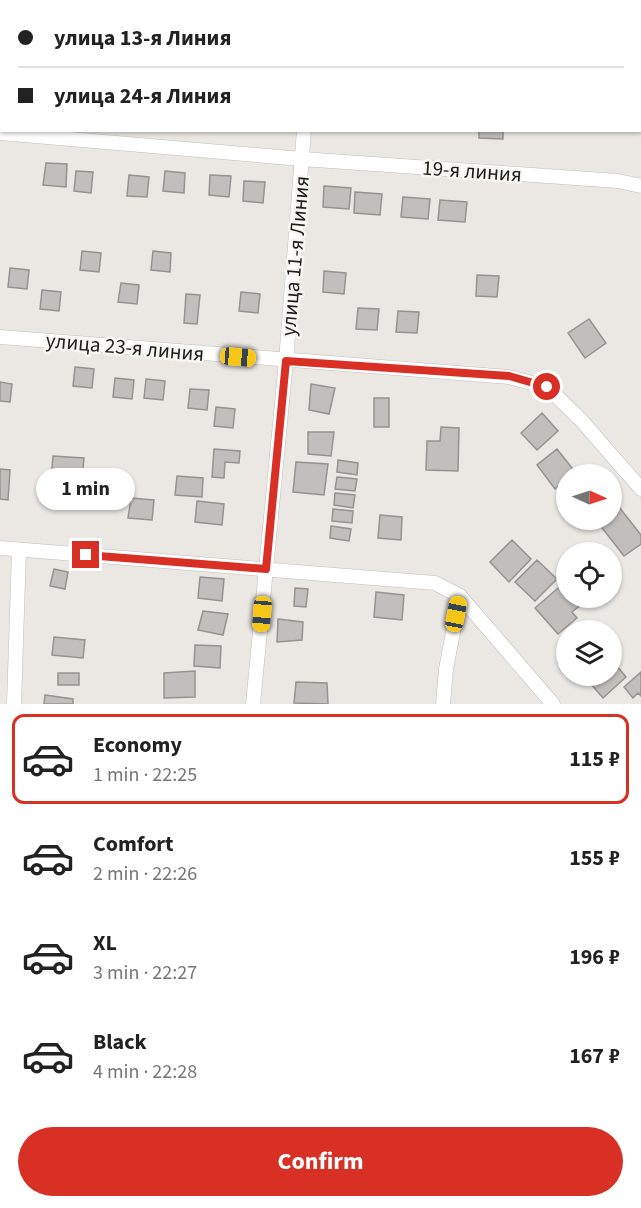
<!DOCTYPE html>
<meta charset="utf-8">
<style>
body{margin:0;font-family:"Source Sans 3",sans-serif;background:#f2f2f2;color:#222;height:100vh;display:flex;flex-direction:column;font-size:22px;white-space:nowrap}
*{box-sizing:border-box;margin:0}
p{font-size:20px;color:#767676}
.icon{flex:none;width:33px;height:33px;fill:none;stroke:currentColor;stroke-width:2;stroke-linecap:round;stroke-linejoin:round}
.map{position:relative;height:704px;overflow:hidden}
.panel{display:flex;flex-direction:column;background:#fff;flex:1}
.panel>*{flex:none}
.guide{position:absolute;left:0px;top:0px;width:642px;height:132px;box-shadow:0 2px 4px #0004;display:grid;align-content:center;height:132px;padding:0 18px;background:#fff}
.needle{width:39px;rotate:93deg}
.fabs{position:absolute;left:556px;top:464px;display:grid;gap:12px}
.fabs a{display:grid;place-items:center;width:66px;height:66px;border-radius:50%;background:#fff;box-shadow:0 2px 4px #0004;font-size:30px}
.end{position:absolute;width:27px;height:27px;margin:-14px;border:8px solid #d93025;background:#fff;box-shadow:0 0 0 3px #fff}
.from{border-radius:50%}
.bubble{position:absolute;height:42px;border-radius:21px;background:#fff;box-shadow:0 2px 4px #0004;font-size:20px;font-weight:700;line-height:42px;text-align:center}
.car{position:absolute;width:18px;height:36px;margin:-18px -9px;border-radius:8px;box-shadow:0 0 4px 2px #0007;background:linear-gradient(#f5c518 24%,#345 0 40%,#f5c518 0 76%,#345 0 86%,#f5c518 0)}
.guide b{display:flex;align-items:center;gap:21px;height:57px;font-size:22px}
.guide b+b{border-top:2px solid #e0e0e0}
.guide i{width:15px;height:15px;background:#222}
ul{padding:10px 0 0;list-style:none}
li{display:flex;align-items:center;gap:18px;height:90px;margin:0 12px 9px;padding:0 6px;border:3px solid transparent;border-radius:12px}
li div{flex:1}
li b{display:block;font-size:22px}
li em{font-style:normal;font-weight:700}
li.active{border-color:#d93025}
li>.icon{width:54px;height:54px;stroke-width:1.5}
.button{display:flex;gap:12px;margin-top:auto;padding:12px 18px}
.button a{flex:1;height:69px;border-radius:36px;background:#d93025;color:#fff;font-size:24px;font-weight:700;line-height:69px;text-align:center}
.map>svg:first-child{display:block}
.building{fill:#c2bebb;stroke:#96928f;stroke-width:1.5}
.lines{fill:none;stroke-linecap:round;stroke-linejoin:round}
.minor-casing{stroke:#c0bdb9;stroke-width:15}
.minor{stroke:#fff;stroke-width:14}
.route{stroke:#d93025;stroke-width:8}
.labels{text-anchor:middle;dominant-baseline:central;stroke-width:5;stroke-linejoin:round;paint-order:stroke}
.street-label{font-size:21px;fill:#1e1d1c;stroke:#f8f6f1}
</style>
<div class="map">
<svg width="641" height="704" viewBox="0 0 641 704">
<rect width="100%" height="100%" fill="#ebe8e4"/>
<!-- building -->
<path class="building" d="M479,130H503V139L479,138Z
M46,163L67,164L66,187L43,185Z
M76,171L93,172L91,193L74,191Z
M165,171L185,173L184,193L163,191Z
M129,175L149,177L147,197L127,196Z
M210,175L231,176L229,197L209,195Z
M244,181L265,182L263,203L243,201Z
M324,186L351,188L349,209L323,207Z
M355,192L382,194L380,215L354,213Z
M403,197L430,199L428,219L401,217Z
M440,200L467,202L465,222L438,220Z
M82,251L101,253L99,272L80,270Z
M153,251L171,253L170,272L151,270Z
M10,268L29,270L27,289L8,287Z
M324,271L346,273L344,294L323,292Z
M477,275L499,276L497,297L476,296Z
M121,283L139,285L137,304L118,302Z
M42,290L61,292L59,311L40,309Z
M241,292L260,294L258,313L239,311Z
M186,294L200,295L197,324L184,323Z
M358,308L379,309L377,330L356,329Z
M398,311L419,312L417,333L396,332Z
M589,319L606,343L585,358L568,333Z
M75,367L94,369L92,388L73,386Z
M115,378L134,380L132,399L113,397Z
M146,379L165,381L163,400L144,398Z
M0,382L12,384L10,402L0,401Z
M311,384L335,388L329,414L309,410Z
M190,389L209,390L207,410L188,408Z
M374,398H389V427H374Z
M216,407L235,409L233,428L214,426Z
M542,413L558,431L537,450L521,433Z
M441,427L459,428L458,471L426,470L427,441H440Z
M308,432H334L331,456L308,454Z
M214,449L240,451L239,463L225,462L224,478L212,477Z
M557,449L576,473L567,474V479L555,489L537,465Z
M53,456L84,458L82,481L51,479Z
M338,460L358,463L357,475L337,472Z
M296,462L328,464L324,495L293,492Z
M0,469L10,470L8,500L0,499Z
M100,470L125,472L123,495L98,493Z
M177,476L203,478L202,497L175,495Z
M337,477L357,479L355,491L335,489Z
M335,493L355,495L353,508L334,505Z
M131,498L154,500L152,520L128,518Z
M612,498L641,535V544L624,556L595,519H612Z
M197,501L224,504L222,525L195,522Z
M333,509L353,511L352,523L332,521Z
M380,515L402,517L401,540L378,538Z
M331,526L351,529L349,541L330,538Z
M512,540L531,559L509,582L490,562Z
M537,560L557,579L535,601L515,582Z
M54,569L68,572L65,589L50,586Z
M200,577L224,579L222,601L198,598Z
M564,583L567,587V597H576L582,604L572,612L577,618L558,634L535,608Z
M295,588L308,589L306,607L294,606Z
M376,592L404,595L402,620L374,617Z
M203,611L228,614L223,635L198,630Z
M278,619L303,622L302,640L277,642Z
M54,637L85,640L83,658L52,655Z
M195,645L221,646L220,668L194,666Z
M612,660L626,677L603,698L583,675H612Z
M195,671V697L164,698V673Z
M641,672V696L638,693L633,698L624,687Z
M58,673H79V685H58Z
M296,682L327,683L328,704L294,703Z
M45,695L73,699V704H44Z"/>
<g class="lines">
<!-- minor casing -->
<g class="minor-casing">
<path id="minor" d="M309,2V0
M0,133L302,159L618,181L641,186
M0,337L509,377L547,387L581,420L641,489
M0,548L435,583L460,596L553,704
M14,704L19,550
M253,704L286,361L304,130
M443,704L446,669L460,596"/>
</g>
<!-- minor -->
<use href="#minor" class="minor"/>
</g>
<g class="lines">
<!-- route -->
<path class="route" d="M86,555L266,569L286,361L509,376L547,387"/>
</g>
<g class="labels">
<!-- street labels -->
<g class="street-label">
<text transform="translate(472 171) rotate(4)">19-я линия</text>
<text transform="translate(295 256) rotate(-85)">улица 11-я Линия</text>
<text transform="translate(125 347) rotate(5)">улица 23-я линия</text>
</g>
</g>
</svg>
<div class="fabs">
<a><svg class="needle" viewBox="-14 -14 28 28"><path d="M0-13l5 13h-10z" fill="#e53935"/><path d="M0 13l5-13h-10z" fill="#767676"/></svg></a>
<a><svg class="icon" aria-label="locate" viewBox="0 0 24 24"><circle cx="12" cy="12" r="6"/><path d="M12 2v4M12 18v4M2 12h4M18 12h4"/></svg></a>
<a><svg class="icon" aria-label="layers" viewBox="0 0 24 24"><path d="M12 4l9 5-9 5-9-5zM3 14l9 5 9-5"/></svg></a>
</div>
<i class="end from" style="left:547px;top:387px"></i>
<i class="end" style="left:86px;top:555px"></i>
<div class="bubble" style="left:36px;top:468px;width:99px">1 min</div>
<i class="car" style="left:238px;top:357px;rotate:95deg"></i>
<i class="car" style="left:262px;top:614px;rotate:185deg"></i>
<i class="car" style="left:456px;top:614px;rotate:11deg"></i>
<div class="guide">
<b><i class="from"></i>улица 13-я Линия</b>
<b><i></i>улица 24-я Линия</b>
</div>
</div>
<section class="panel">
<ul>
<li class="active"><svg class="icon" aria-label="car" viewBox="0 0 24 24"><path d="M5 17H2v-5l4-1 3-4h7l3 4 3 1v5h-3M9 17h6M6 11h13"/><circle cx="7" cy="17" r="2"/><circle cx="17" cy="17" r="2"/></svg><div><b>Economy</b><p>1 min · 22:25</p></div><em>115 ₽</em></li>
<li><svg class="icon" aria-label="car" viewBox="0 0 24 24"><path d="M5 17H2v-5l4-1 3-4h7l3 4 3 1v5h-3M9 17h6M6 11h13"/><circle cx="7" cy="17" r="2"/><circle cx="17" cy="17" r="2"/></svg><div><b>Comfort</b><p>2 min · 22:26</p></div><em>155 ₽</em></li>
<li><svg class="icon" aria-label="car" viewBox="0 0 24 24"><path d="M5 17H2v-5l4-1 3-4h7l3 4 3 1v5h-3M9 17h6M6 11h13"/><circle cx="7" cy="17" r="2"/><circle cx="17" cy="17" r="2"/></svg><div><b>XL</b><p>3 min · 22:27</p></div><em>196 ₽</em></li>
<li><svg class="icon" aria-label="car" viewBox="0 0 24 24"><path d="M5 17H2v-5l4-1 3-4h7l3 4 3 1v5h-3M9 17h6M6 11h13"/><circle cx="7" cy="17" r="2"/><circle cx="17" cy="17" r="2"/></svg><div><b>Black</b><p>4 min · 22:28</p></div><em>167 ₽</em></li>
</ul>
<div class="button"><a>Confirm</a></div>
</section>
